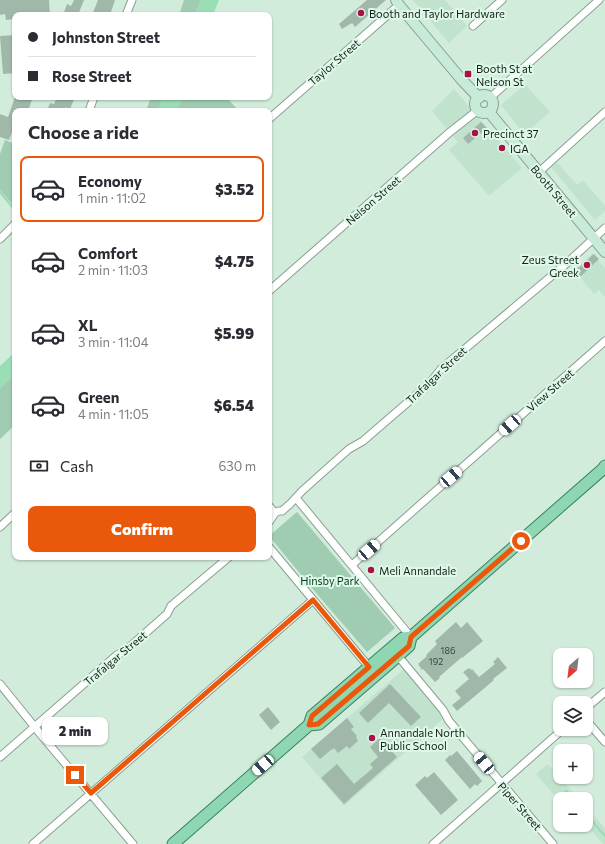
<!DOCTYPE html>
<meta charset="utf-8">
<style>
body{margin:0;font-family:Commissioner,sans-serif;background:#f2f2f3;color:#2b2b33;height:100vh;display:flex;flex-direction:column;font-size:15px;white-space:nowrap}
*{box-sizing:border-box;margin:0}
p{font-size:13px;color:#7c7c81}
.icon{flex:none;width:22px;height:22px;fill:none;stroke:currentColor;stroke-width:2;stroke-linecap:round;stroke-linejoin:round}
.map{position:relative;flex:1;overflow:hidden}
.panel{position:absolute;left:12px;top:108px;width:260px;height:452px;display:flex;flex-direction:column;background:#fff;border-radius:8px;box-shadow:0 1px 3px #0004}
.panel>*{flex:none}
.guide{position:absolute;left:12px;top:12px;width:260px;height:88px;border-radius:8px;box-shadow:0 1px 3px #0004;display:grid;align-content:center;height:88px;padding:0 16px;background:#fff}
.needle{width:26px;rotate:208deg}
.buttons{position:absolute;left:553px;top:648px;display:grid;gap:8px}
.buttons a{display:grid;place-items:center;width:40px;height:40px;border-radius:8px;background:#fff;box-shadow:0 1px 3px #0004;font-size:20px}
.end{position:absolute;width:18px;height:18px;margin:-9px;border:5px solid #ea580c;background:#fff;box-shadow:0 0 0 2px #fff}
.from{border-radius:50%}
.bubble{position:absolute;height:28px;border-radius:8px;background:#fff;box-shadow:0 1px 3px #0004;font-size:13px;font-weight:800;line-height:28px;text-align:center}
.car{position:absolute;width:12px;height:24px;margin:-12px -6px;border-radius:5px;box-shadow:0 0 3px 1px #0007;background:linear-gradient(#fff 24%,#345 0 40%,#fff 0 76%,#345 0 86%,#fff 0)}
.guide b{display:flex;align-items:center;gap:14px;height:38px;font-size:15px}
.guide b+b{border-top:1px solid #e1e1e2}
.guide i{width:10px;height:10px;background:#2b2b33}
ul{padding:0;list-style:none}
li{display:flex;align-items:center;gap:12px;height:66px;margin:0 8px 6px;padding:0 8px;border:2px solid transparent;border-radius:8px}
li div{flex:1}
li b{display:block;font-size:15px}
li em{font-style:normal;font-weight:800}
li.on{border-color:#ea580c}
li>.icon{width:36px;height:36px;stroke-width:1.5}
h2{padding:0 16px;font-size:18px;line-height:48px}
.pay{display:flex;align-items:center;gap:10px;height:44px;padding:0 16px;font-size:15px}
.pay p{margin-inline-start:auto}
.primary-button{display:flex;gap:8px;margin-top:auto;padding:8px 16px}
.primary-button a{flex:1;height:46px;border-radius:8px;background:#ea580c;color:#fff;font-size:16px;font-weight:800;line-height:46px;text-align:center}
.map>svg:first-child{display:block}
.built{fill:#c1e3ce}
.green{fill:#a0ccb1}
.water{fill:#9adeb6}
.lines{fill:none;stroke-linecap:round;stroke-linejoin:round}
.stream{stroke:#9adeb6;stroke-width:2.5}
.building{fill:#a0b8a9}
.street-casing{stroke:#88a091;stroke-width:9}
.secondary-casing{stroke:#88a091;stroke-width:12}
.primary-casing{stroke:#34835c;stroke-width:13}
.street{stroke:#fff;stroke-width:7}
.secondary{stroke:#c7ead9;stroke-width:10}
.primary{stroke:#8fd6b3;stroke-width:11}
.route{stroke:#ea580c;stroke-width:5}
.poi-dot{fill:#a71148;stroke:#dff9e9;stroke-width:1.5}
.labels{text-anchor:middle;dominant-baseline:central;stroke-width:4;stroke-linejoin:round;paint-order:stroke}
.number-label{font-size:9px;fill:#38443c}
.poi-label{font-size:11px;fill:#151e18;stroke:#dff9e9;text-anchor:start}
.street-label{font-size:11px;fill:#151e18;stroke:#dff9e9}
.park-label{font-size:11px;fill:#003921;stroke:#dff9e9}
</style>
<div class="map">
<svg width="605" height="844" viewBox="0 0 605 844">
<rect width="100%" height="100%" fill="#d2ecdc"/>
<!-- built -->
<path class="built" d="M413,0H445L467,26L449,43Z
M525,84L550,112L524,134L501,105Z
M454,89L522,168L489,196L449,150L458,142L432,111Z
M557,162L577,185L583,180L605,206V211L595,220L551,167Z
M593,253L605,268V297L599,290L594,294L574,270Z
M405,668L429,697L443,719L344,806L302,757Z
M548,764L579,799H570L567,797L565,799H560V802L536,774Z
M591,812L605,828V844H603L586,825V816Z"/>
<!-- green -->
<path class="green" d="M184,0H201L195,15H179Z
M151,97H163L158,111H146Z
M182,97H217L218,98L219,97H226L239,111H177Z
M5,140L15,144V207L0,190V154Z
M15,374V425L0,439V388Z
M297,512L395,628L367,652L317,594L269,536Z"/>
<!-- water -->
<path class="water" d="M201,0H219L213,15H195Z
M163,97H182L177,111H158Z
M15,352V374L0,388V366Z"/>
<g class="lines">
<!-- stream -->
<path class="stream" d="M0,192L15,210
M566,791L573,799
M586,814L605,836"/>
</g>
<!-- building -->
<path class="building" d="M0,0H49L50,15H15V19L6,20L5,14L0,15Z
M74,0H84L78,15H63L67,4L71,6Z
M98,0H115L110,15H92Z
M367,0H386L355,27L352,23L342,29L339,24Z
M15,35V73L3,74L0,36Z
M15,97H33L28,111H15V124L9,140L0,137V114L8,117Z
M57,97H75L70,109L65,107V108L70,111H47L50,103L54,104Z
M481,122L487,128L468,144L463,138Z
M594,254L599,259L580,277L575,271Z
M456,622L461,628L467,622L483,641L462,658V657L439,677L440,678L435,682L423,669L422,670L418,664L427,656L426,655L437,644L435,641Z
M498,657L507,668L493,679L494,680L487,686L457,711L452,705L461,698L455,691L469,679L463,672L469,668L471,670L472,669L479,677L495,664L493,662Z
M390,684L421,717L411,726L389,703L368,723L359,713Z
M268,707L280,722L271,730L259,715Z
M347,718L354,727L351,729L357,736L356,737L358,741L349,749L347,746L338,753L334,748L333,750L332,749L320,759L311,749Z
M380,738L397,757L344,804L321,778L337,764L354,784L373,768L370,764L378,757L370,747Z
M457,751L482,781L477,786L475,784L470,789L445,760L450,755L451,756Z
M434,772L458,800L441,815L415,785L425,776L427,778Z"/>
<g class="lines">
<!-- street casing -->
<g class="street-casing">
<path id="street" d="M126,15L132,0
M473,26L502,0
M490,98L599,0
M89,111L94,97
M269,119L399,5
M539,172L605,112
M0,239L15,224
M269,291L450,132L478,110
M296,498L411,637
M269,506L275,513
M269,522L275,513L279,511H282L290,504L302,491L349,449L363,441L429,384L441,369L567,263L605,228
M0,527L15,513
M269,547L369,667
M352,565L605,341
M398,656L443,710L449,721L553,844
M0,684L42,736L133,844
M586,708L605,692
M586,720L605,742
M0,757L117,655L125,651L167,614L171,606L229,557
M33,844L313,600
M433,844L563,729"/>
</g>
<!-- secondary casing -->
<g class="secondary-casing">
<path id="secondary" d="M396,0L399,5L461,79L479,98
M475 104a9 9 0 1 1 18 0a9 9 0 1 1-18 0Z
M489,112L605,252"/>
</g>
<!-- primary casing -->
<g class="primary-casing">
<path id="primary" d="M309,725L319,724L398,656L409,646L411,637L603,469L605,466
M173,844L309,725L312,716L403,638L411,637"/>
</g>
<!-- street -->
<use href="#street" class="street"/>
<!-- secondary -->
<use href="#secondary" class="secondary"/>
<!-- primary -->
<use href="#primary" class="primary"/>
</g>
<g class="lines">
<!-- route -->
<path class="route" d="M75,775L91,793L313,600L369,667L312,716L309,725L318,724L409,646L411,637L521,541"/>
</g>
<!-- markers -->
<g class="poi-dot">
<circle cx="361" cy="13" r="4"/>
<rect x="464" y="70" width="8" height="8" rx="2"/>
<circle cx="475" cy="133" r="4"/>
<circle cx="502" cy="148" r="4"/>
<circle cx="587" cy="265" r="4"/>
<circle cx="371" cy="570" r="4"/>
<circle cx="372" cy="738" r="4"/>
</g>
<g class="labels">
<!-- number labels -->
<g class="number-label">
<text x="448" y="650">186</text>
<text x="436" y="661">192</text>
</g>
<!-- poi labels -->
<g class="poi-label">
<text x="369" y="13">Booth and Taylor Hardware</text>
<text x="476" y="68">Booth St at<tspan x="476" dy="13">Nelson St</tspan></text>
<text x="483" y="133">Precinct 37</text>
<text x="510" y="148">IGA</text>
<text x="579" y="259" text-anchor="end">Zeus Street<tspan x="579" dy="13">Greek</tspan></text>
<text x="379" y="570">Meli Annandale</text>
<text x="380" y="732">Annandale North<tspan x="380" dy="13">Public School</tspan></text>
</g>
<!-- street labels -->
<g class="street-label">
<text transform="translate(334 62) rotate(-41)">Taylor Street</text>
<text transform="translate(554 191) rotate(50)">Booth Street</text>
<text transform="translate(373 200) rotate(-41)">Nelson Street</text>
<text transform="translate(436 375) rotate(-43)">Trafalgar Street</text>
<text transform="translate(550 390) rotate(-41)">View Street</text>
<text transform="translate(115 658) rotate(-40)">Trafalgar Street</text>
<text transform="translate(520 806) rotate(49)">Piper Street</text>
</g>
<!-- park labels -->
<g class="park-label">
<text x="330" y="580">Hinsby Park</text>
</g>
</g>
</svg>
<div class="buttons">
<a><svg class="needle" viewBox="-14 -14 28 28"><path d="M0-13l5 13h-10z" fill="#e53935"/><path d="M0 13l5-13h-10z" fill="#7c7c81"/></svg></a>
<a><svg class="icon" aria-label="layers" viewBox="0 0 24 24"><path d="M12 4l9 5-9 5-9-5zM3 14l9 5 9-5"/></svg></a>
<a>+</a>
<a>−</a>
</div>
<i class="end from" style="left:521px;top:541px"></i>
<i class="end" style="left:75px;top:775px"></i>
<div class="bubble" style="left:42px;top:717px;width:66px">2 min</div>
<i class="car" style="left:510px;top:425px;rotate:229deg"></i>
<i class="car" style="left:451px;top:477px;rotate:49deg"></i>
<i class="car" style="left:369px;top:550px;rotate:49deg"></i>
<i class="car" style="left:484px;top:763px;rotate:320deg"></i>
<i class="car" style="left:263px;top:765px;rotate:229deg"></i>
<div class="guide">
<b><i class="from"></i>Johnston Street</b>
<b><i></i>Rose Street</b>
</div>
<section class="panel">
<h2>Choose a ride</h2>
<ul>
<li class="on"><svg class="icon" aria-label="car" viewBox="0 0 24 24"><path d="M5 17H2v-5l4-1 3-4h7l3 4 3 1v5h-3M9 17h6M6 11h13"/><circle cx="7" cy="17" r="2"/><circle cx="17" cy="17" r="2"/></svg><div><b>Economy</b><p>1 min · 11:02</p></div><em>$3.52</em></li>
<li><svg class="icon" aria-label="car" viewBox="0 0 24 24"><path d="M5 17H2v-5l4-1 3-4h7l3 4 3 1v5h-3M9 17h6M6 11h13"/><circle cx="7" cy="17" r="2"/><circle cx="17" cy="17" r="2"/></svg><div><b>Comfort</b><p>2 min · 11:03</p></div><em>$4.75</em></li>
<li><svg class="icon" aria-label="car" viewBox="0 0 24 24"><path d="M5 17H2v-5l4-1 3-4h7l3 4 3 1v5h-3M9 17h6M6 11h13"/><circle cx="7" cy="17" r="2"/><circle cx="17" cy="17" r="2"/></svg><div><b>XL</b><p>3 min · 11:04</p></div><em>$5.99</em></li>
<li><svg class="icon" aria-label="car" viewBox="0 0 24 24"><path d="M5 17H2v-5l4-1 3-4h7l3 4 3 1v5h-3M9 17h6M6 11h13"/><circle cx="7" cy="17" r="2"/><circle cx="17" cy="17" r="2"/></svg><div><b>Green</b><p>4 min · 11:05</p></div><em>$6.54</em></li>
</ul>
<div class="pay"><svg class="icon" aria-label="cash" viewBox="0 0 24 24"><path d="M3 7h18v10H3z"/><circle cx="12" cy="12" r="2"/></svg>Cash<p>630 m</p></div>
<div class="primary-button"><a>Confirm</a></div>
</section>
</div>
